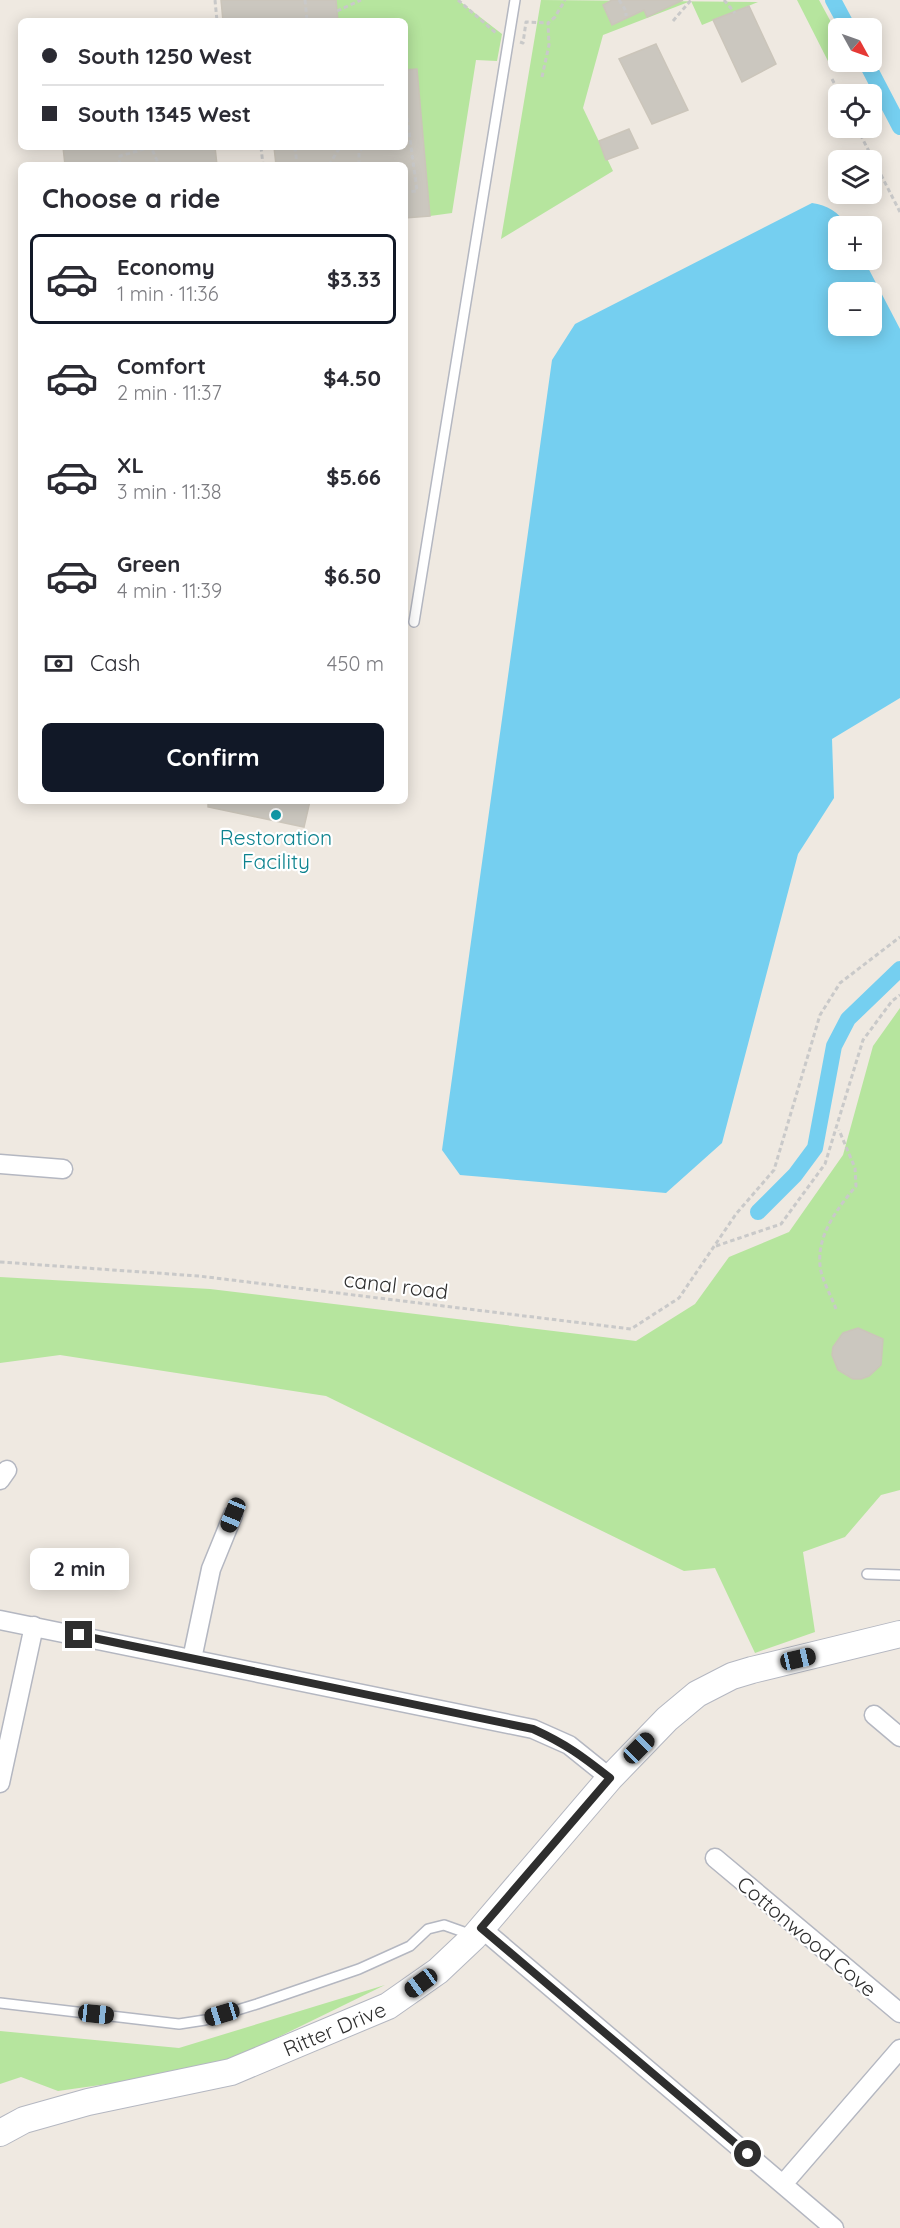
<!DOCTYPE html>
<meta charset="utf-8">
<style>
body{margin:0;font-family:Quicksand,sans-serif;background:#f7f7f7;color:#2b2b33;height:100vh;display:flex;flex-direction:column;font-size:22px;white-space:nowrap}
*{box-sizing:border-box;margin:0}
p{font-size:20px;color:#7c7c81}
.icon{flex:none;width:33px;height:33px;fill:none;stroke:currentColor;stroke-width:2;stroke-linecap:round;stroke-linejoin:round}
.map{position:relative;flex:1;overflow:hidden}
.panel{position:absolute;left:18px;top:162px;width:390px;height:642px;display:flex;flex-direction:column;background:#fff;border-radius:9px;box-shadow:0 3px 15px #0003}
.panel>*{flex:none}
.guide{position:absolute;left:18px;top:18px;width:390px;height:132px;border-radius:9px;box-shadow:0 3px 15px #0003;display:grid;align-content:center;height:132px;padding:0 24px;background:#fff}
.needle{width:39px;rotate:130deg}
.buttons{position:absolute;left:828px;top:18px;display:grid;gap:12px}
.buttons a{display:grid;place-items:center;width:54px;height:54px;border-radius:9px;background:#fff;box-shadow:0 3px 15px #0003;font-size:30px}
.end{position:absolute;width:27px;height:27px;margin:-14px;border:8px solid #2e2e2e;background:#fff;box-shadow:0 0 0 3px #fff}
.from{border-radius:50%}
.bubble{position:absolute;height:42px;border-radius:9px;background:#fff;box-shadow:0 3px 15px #0003;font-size:20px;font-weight:800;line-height:42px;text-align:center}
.car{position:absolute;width:18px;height:36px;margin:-18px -9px;border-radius:8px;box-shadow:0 0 4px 2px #0007;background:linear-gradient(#222 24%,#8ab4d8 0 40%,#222 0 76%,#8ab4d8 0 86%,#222 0)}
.guide b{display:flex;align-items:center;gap:21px;height:57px;font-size:22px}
.guide b+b{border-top:2px solid #e1e1e2}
.guide i{width:15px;height:15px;background:#2b2b33}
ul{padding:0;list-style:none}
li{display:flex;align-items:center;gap:18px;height:90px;margin:0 12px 9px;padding:0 12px;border:3px solid transparent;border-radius:9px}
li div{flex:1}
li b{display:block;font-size:22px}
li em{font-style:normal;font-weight:800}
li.selected{border-color:#111827}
li>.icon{width:54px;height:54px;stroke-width:1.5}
h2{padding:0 24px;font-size:27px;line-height:72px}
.pay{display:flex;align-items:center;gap:15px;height:66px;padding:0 24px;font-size:22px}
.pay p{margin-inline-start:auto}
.cta{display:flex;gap:12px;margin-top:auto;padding:12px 24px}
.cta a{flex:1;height:69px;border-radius:9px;background:#111827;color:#fff;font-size:24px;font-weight:800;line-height:69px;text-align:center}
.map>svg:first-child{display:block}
.green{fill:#b6e59e}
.water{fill:#75cff0;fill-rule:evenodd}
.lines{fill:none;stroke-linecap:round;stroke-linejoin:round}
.canal{stroke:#75cff0;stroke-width:16}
.building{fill:#cbc7bf;stroke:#cbc5ba;stroke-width:1.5}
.lane-casing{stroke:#b4b7c1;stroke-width:12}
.street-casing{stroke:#b4b7c1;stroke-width:21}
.secondary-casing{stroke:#b4b7c1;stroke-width:28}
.path{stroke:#c9c9c9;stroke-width:3;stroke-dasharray:4.5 3;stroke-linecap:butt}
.lane{stroke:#fff;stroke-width:9}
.street{stroke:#fff;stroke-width:18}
.secondary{stroke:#fff;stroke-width:26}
.route{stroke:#2e2e2e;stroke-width:8}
.culture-dot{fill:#0f9aa8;stroke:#fff;stroke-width:2}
.labels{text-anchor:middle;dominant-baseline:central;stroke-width:4.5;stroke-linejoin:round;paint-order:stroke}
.culture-label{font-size:21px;fill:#0d838f;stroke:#fff}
.street-label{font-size:21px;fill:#2e2e2e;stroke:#fff}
</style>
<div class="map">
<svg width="900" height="2228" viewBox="0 0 900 2228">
<rect width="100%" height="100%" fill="#efe9e1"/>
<!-- green -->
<path class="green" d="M336,0H458L502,34L497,61L476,60L452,213L430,216L417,69L405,70V21H338Z
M541,0L758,2L702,25L691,1L603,35L583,108L613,171L501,239Z
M797,0H819L838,35V61L830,65Z
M900,1008V1490L881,1495L845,1537L803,1552L815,1632L755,1653L715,1568L684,1571L326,1396L60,1355L0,1363V1277L210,1289L636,1341L695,1304L729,1257L789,1232L843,1155L873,1046Z
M385,1985L213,2069L58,2091L21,2077L0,2084V2031L179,2048Z"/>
<!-- water -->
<path class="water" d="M812,203C827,205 839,212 847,226H838V260H864L900,329V698L832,739L834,798L798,854L722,1143L666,1193L460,1175L442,1150L552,360L575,324ZM838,292H872V326H838Z"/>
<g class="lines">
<!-- canal -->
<path class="canal" d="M833,0L848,28
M866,62L900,127
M758,1212L795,1175L815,1148L834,1046L848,1019L900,969"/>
</g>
<!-- building -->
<path class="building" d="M221,0H336L338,21H223Z
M612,0H683L647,17L644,10L612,25L603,5Z
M749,6L776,64L742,82L713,20Z
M656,44L688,110L652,124L619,59Z
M417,69L430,216L405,218V165H276L274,147H405V70Z
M629,129L638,148L606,160L599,141Z
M63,147H215L217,165H65Z
M208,801H310L304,827L208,807Z
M858,1328L883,1339L881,1365L869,1376L861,1379H853L838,1370L832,1355L833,1347L843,1333Z"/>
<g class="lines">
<!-- lane casing -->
<g class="lane-casing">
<path id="lane" d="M414,622L515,0
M867,1574L900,1575
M0,2003L179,2024L205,2020L257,2004L359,1969L410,1946L428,1929L444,1925L472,1935"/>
</g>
<!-- street casing -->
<g class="street-casing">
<path id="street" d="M0,1164L63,1169
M0,1480L7,1470
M0,1620L533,1729L569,1745L610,1778
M192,1659L211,1569L233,1515
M874,1715L900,1737
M0,1783L34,1626
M715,1858L900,2013
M481,1928L834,2228
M784,2183L900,2049"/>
</g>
<!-- secondary casing -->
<g class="secondary-casing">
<g id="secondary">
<path id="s1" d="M0,2133L24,2120L88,2102L231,2072L388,2006L438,1971L474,1937L610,1778L667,1719L697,1694L732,1676L752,1670L900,1634"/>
</g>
</g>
<!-- path -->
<path class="path" d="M215,0L217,21
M305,0L307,21
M458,0L496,33
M619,0L626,11V16
M724,0L735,13
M337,11L361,0
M673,21L691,0
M520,42L523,43L526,22L548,23
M542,77L549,45L548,23L555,17L565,0
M832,79L840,94
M405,103L417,191L405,192
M857,128L900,212
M261,147L263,165
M295,147L297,165
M119,165L120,156L151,147L159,165
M329,165L340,147
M359,165V152L363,147
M716,1246L781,1224L825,1164L863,1040L892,1001L900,995
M0,1262L199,1276L631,1329L679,1298L736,1214L774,1170L820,1015L840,983L900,937
M836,1309C831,1295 821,1279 820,1265C817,1234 838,1208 856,1186L855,1168L839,1130"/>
<!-- lane -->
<use href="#lane" class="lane"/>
<!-- street -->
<use href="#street" class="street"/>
<!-- secondary -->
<use href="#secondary" class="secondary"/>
</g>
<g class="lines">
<!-- route -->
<path class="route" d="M79,1635L533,1729C566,1744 582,1756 610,1778L481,1928L748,2154"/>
</g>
<!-- markers -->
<circle class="culture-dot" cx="276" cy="815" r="6"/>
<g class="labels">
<!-- culture labels -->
<g class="culture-label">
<text x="276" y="837">Restoration<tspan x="276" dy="24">Facility</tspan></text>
</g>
<!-- street labels -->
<g class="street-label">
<text transform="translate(396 1285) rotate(7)">canal road</text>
<text transform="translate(807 1936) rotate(40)">Cottonwood Cove</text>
<text stroke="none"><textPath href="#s1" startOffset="352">Ritter Drive</textPath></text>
</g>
</g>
</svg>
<div class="buttons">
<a><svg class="needle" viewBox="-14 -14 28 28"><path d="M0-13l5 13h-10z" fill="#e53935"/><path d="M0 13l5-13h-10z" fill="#7c7c81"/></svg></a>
<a><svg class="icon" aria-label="locate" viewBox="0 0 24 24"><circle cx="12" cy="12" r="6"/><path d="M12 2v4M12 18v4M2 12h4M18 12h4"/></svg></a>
<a><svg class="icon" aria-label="layers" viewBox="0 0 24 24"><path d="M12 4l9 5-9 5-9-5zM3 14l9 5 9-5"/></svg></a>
<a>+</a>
<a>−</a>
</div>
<i class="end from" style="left:748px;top:2154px"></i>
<i class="end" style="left:79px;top:1635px"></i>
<div class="bubble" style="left:30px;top:1548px;width:99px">2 min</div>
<i class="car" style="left:233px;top:1515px;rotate:202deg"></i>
<i class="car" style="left:798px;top:1659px;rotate:77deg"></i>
<i class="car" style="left:639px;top:1748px;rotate:45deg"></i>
<i class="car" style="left:421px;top:1983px;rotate:234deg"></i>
<i class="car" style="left:96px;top:2014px;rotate:96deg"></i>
<i class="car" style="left:222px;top:2014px;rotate:253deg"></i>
<div class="guide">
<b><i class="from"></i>South 1250 West</b>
<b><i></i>South 1345 West</b>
</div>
<section class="panel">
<h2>Choose a ride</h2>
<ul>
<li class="selected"><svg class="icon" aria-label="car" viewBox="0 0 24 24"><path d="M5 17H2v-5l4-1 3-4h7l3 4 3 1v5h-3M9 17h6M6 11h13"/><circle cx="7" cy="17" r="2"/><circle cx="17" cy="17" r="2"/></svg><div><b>Economy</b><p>1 min · 11:36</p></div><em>$3.33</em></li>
<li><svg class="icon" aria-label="car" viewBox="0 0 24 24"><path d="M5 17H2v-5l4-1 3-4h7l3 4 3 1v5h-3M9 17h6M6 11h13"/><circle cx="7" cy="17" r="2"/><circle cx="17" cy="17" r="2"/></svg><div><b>Comfort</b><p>2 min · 11:37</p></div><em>$4.50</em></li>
<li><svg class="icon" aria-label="car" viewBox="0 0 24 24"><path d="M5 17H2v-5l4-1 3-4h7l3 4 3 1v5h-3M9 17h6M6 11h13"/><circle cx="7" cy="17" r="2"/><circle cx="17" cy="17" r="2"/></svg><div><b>XL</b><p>3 min · 11:38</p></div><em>$5.66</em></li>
<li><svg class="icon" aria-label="car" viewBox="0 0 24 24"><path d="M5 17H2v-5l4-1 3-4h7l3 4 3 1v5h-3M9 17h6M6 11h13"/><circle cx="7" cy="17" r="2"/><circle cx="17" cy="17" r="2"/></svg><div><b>Green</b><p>4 min · 11:39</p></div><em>$6.50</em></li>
</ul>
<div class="pay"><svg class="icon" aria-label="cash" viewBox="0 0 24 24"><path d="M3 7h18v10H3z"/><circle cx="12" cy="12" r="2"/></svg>Cash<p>450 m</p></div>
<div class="cta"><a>Confirm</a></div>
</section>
</div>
